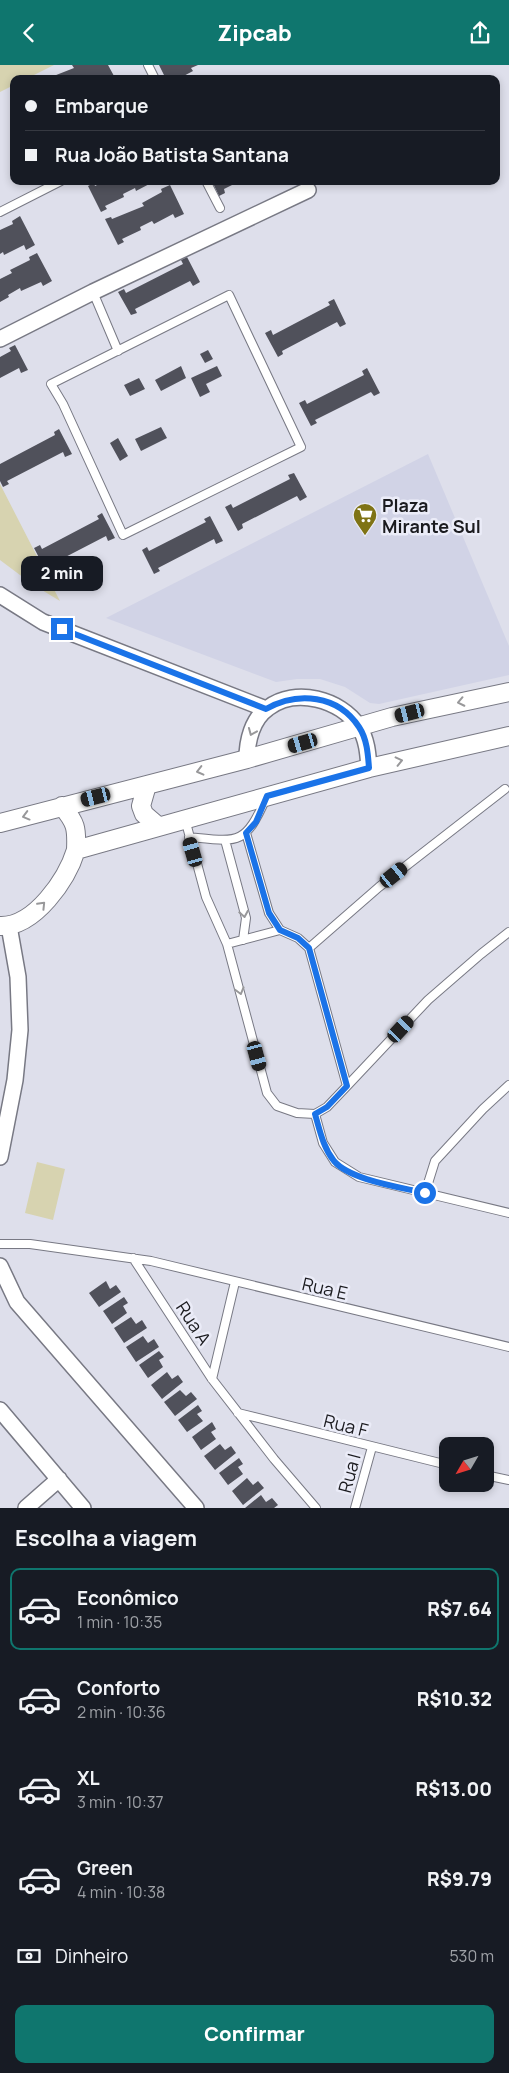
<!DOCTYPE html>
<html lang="pt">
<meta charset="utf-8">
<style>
body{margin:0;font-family:Manrope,sans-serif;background:#20242c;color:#f1f3f6;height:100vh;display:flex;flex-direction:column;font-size:19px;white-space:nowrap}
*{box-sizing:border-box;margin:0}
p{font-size:16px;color:#9ea1a6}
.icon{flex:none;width:28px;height:28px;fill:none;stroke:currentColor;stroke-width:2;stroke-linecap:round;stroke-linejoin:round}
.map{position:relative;height:1443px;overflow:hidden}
.panel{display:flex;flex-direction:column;background:#171b24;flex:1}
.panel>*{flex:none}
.hud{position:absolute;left:10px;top:10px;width:490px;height:110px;border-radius:10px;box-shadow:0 2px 8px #0003;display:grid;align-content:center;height:110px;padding:0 15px;background:#171b24}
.needle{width:32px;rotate:231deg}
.controls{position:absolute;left:439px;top:1372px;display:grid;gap:10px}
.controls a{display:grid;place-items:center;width:55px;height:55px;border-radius:10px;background:#171b24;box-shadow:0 2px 8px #0003;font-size:25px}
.end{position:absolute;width:22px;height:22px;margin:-11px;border:6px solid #1a73e8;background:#fff;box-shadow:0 0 0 2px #fff}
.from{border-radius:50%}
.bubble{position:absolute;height:35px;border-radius:10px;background:#171b24;box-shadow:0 2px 8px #0003;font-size:16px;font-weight:800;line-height:35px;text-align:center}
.car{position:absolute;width:15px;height:30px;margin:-15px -8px;border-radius:6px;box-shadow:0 0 4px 1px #0007;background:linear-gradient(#222 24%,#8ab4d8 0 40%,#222 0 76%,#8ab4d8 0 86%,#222 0)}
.hud b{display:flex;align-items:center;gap:18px;height:48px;font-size:19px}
.hud b+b{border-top:1px solid #363941}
.hud i{width:12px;height:12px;background:#f1f3f6}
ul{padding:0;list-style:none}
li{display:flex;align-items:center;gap:15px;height:82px;margin:0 10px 8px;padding:0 5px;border:2px solid transparent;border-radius:10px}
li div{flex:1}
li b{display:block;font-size:19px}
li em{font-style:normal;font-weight:800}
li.selected{border-color:#0f766e}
li>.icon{width:45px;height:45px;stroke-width:1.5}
h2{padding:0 15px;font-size:22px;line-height:60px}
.pay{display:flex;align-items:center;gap:12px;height:55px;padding:0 15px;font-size:19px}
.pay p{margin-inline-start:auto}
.action{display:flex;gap:10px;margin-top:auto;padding:10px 15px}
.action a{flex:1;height:58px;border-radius:10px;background:#0f766e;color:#fff;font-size:20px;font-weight:800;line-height:58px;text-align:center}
header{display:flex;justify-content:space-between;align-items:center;height:65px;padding:0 15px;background:#0f766e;color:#fff;font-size:22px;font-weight:800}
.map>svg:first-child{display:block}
.built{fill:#d1d3e6}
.green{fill:#d7d3b0}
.building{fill:#50515b}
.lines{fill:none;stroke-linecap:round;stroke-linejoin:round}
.service-casing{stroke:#787984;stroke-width:10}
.minor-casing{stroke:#787984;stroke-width:18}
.tertiary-casing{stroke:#787984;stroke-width:20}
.service{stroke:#fff;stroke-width:8}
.minor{stroke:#fff;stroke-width:15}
.tertiary{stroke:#fff;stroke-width:18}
.oneway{stroke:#98989a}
.route{stroke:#1a73e8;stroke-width:6}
.labels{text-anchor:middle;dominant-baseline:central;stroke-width:5;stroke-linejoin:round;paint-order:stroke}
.poi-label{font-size:18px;font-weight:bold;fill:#1b1b1f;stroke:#ebecf8;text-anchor:start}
.street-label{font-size:18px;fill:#1b1b1f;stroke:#ebecf8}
</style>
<header><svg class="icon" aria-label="back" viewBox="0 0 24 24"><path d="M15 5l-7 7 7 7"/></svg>Zipcab<svg class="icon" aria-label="share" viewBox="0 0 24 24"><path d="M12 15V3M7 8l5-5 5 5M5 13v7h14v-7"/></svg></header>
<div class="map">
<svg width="509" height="1443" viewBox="0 0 509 1443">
<rect width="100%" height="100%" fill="#dedfeb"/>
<!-- built -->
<path class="built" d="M428,389L509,581V610L379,639L370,638L345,622L320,614H297L276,617L106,553Z"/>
<!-- green -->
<path class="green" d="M0,0H54L26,14H14V20L0,27Z
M0,419L60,536L32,519L0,495Z
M37,1097L65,1104L53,1155L25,1148Z"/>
<!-- building -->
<path class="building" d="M72,0H108L114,11L108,14H104L103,11L97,14H46L74,3Z
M159,0H198L191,3L193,6L178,14H166Z
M105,116H155L136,126L135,123L123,129L124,132L105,141L107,144L101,147L88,121L94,118L95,121Z
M212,116H240L224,124L225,128L219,131Z
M170,120L184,149L175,153L173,149L154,159L152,156L140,162L141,165L122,174L124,177L118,180L105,154L111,152L112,154L144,141L142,138L162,127L161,124Z
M20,151L35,180L26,185L24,180L4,190L3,187L0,189V165L13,159L12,156Z
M37,188L52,216L43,221L41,217L21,226L20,223L8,230L9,232L0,237V214L12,208L10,205L30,195L29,192Z
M187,192L200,217L193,221L190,216L135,244L137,248L131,250L118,227L124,224L126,228L183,199L181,195Z
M334,234L346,259L340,262L337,257L282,286L283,289L278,292L265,268L271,265L273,270L330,240L328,237Z
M15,280L28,305L21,308L19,303L0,313V292L11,286L9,283Z
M208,285L213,294L205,298L200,289Z
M181,301L186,313L161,326L155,315Z
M217,301L222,311L206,319L210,327L200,332L191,313Z
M367,303L380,328L374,331L371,327L315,355L317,358L311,361L299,338L305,335L307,339L364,310L362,306Z
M139,313L145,324L130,331L124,320Z
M161,362L167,373L141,386L135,374Z
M59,364L72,389L65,392L63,387L7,416L9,419L3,422L0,416V399L55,370L54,367Z
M118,373L128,391L120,396L110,378Z
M294,408L307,432L300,436L297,431L242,459L243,463L238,466L225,442L231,439L233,443L290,414L288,410Z
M102,448L115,473L108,476L106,471L50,500L52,503L46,506L34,483L40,480L42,484L99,454L97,451Z
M210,451L223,476L216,479L214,474L158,503L160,506L154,509L142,485L147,482L149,486L206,457L204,454Z
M106,1216L110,1224L116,1220L121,1227L99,1242L89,1228Z
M124,1232L128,1238L123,1241L127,1248L112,1259L103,1246Z
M131,1252L136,1259L142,1255L147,1263L124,1278L114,1263Z
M143,1271L148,1278L154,1274L159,1282L136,1297L126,1282Z
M159,1286L164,1292L159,1295L163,1302L148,1313L139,1300Z
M167,1307L172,1314L178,1310L183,1317L162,1334L151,1320Z
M180,1325L186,1331L191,1327L197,1334L175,1351L164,1337Z
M198,1340L202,1346L197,1349L203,1356L187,1367L178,1355Z
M212,1357L216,1364L211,1367L216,1374L201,1385L192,1372Z
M220,1379L225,1385L231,1381L236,1388L215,1405L204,1391Z
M239,1393L243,1399L238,1402L243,1409L228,1420L219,1408Z
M247,1413L253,1420L258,1416L264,1423L243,1440L232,1426Z
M261,1430L266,1437L272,1433L278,1440L274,1443H245Z"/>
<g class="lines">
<!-- service casing -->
<g class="service-casing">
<path id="service" d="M148,0L155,14
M206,116L220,143
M0,147L61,116
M93,227L118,286
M229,230L301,382L123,470L63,339L51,319Z
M185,754L206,832L227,879L267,1028L277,1041L297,1048L315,1049L327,1042L347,1021L309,883L298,873L280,865L227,879
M246,768L269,848L280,865
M189,772C238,777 245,781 266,733
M225,775L246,853L243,875
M309,883L379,822L505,724
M347,1021L428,935L481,889L509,867
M315,1049L323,1078L335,1097L359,1112L509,1148
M425,1128L435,1096L483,1044L509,1020
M0,1179H30L151,1196L509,1282
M133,1193L212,1314L274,1394L316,1443
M212,1314L235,1217
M238,1348L448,1400
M485,1410L509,1415
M355,1443L372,1382"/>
</g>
<!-- minor casing -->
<g class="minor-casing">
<path id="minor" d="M0,274L93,227L308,125
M0,530L43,557L266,644
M247,694C247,676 252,654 268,643C295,622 341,634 359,662C367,674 368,689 369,703
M0,1092L15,1015L20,965L18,912L9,861
M0,1201L17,1237L196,1443
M0,1345L83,1443
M26,1443L59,1414"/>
</g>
<!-- tertiary casing -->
<g class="tertiary-casing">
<path id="tertiary" d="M147,720L141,741L144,749L158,761
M62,741C76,758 77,763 76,785
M0,758L247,694L392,652L509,627
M0,861C35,862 67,814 76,785L369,703L509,671"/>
</g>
<!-- service -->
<use href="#service" class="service"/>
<!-- minor -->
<use href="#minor" class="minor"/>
<!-- tertiary -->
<use href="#tertiary" class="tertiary"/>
</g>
<!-- one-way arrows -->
<defs><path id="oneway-chevron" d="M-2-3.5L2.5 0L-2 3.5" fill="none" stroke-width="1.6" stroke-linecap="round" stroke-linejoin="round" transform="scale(1.25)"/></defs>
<g class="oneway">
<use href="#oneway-chevron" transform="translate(461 637) rotate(168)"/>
<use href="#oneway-chevron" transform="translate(252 667) rotate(113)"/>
<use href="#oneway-chevron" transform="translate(399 696) rotate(-13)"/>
<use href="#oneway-chevron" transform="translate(200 706) rotate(166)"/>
<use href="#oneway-chevron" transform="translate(26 751) rotate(165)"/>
<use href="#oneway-chevron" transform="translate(42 840) rotate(-46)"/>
<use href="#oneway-chevron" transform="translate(244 849) rotate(80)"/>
<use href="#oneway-chevron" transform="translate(240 926) rotate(75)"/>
</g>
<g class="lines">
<!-- route -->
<path class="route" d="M62,564L266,644C298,626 338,630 359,662C367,674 368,689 369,703L267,731L256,757L246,768L269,848L280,865L298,873L309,883L347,1021L327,1042L315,1049C320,1066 323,1082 334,1096C350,1115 400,1122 425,1128"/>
</g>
<!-- icons -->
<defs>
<g id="supermarket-pin" transform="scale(1.25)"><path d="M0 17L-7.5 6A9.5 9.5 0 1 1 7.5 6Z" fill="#7f7315" stroke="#ebecf8"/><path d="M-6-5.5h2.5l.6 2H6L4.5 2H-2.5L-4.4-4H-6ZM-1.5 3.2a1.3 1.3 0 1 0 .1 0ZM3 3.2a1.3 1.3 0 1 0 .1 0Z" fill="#fff"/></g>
</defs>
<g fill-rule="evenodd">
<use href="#supermarket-pin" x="365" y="450"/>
</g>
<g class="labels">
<!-- poi labels -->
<g class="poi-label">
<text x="382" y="440">Plaza<tspan x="382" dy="21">Mirante Sul</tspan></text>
</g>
<!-- street labels -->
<g class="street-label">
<text transform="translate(325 1223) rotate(13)">Rua E</text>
<text transform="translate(194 1258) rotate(57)">Rua A</text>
<text transform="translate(346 1360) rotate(14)">Rua F</text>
<text transform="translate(349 1408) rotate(-75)">Rua I</text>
</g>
</g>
</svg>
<div class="controls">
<a><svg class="needle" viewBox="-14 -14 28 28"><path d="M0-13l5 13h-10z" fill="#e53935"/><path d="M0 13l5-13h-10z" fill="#9ea1a6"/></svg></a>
</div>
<i class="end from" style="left:425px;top:1128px"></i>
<i class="end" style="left:62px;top:564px"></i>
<div class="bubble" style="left:21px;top:491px;width:82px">2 min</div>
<i class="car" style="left:410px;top:648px;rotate:256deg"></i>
<i class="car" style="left:303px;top:678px;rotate:254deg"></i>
<i class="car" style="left:96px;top:732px;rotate:256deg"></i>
<i class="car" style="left:193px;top:787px;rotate:344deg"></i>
<i class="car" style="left:394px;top:810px;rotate:51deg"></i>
<i class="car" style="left:401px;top:964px;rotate:43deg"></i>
<i class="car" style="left:257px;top:991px;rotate:165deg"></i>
<div class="hud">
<b><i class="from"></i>Embarque</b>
<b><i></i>Rua João Batista Santana</b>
</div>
</div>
<section class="panel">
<h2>Escolha a viagem</h2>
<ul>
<li class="selected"><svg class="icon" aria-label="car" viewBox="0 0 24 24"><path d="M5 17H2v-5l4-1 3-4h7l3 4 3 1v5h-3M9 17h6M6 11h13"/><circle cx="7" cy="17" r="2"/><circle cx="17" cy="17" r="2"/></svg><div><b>Econômico</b><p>1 min · 10:35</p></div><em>R$7.64</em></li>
<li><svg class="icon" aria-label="car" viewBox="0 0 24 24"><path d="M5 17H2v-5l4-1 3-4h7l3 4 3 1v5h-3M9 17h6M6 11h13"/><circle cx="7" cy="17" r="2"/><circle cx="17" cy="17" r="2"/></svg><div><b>Conforto</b><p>2 min · 10:36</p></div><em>R$10.32</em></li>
<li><svg class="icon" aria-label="car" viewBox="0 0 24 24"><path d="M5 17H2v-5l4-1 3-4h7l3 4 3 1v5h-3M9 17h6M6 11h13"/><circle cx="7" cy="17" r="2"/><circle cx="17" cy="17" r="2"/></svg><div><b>XL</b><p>3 min · 10:37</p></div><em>R$13.00</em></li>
<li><svg class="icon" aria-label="car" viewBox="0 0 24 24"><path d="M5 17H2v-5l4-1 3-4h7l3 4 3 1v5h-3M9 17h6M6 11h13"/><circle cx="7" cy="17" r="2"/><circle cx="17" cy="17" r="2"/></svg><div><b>Green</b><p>4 min · 10:38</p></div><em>R$9.79</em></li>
</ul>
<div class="pay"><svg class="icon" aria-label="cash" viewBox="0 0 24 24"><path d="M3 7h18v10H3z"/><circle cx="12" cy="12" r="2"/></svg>Dinheiro<p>530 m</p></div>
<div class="action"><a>Confirmar</a></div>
</section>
